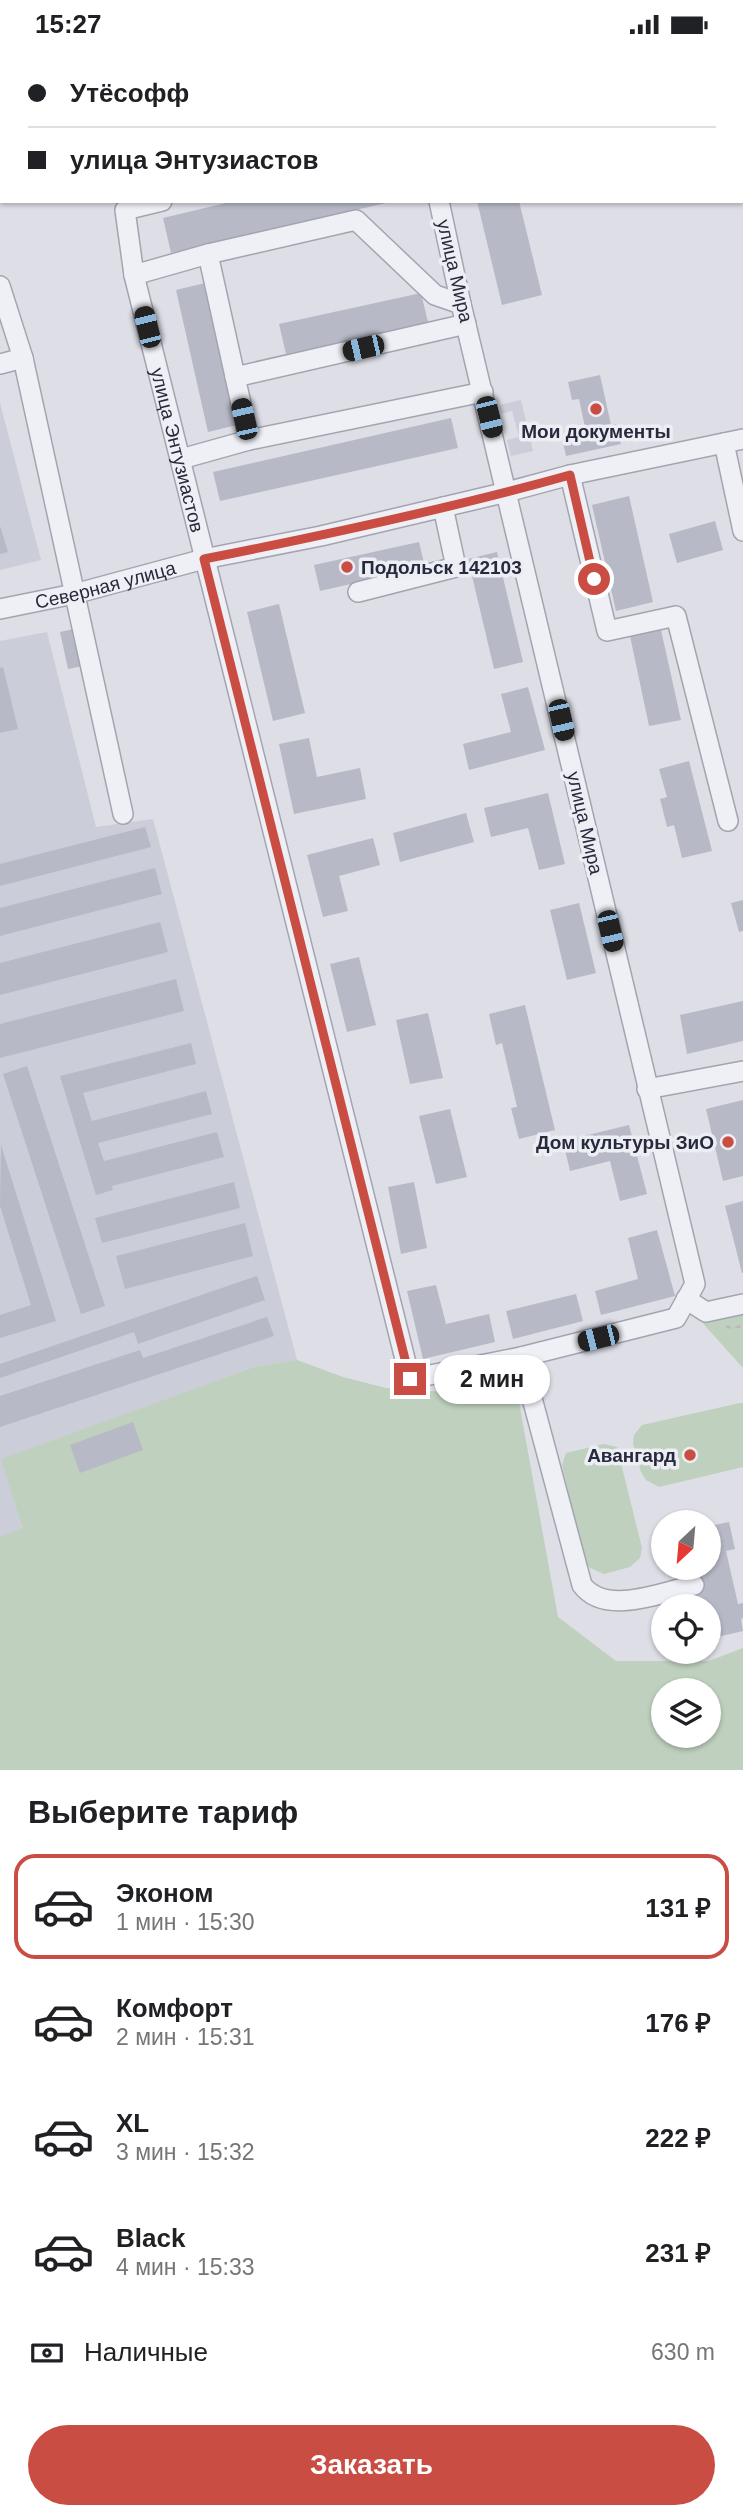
<!DOCTYPE html>
<html lang="ru">
<meta charset="utf-8">
<style>
body{margin:0;font-family:Arial,sans-serif;background:#f2f2f2;color:#202124;height:100vh;display:flex;flex-direction:column;font-size:26px;white-space:nowrap}
*{box-sizing:border-box;margin:0}
p{font-size:23px;color:#757577}
.icon{flex:none;width:38px;height:38px;fill:none;stroke:currentColor;stroke-width:2;stroke-linecap:round;stroke-linejoin:round}
.map{position:relative;height:1721px;overflow:hidden}
.panel{display:flex;flex-direction:column;background:#fff;flex:1}
.panel>*{flex:none}
.top-card{position:absolute;left:0px;top:0px;width:744px;height:154px;box-shadow:0 2px 5px #0004;display:grid;align-content:center;height:154px;padding:0 28px;background:#fff}
.needle{width:46px;rotate:206deg}
.controls{position:absolute;left:651px;top:1461px;display:grid;gap:14px}
.controls a{display:grid;place-items:center;width:70px;height:70px;border-radius:50%;background:#fff;box-shadow:0 2px 5px #0004;font-size:35px}
.end{position:absolute;width:32px;height:32px;margin:-16px;border:9px solid #ca4d43;background:#fff;box-shadow:0 0 0 4px #fff}
.from{border-radius:50%}
.bubble{position:absolute;height:49px;border-radius:24px;background:#fff;box-shadow:0 2px 5px #0004;font-size:23px;font-weight:600;line-height:49px;text-align:center}
.car{position:absolute;width:21px;height:42px;margin:-21px -10px;border-radius:9px;box-shadow:0 0 5px 2px #0007;background:linear-gradient(#222 24%,#8ab4d8 0 40%,#222 0 76%,#8ab4d8 0 86%,#222 0)}
.top-card b{display:flex;align-items:center;gap:24px;height:66px;font-size:26px}
.top-card b+b{border-top:2px solid #e0e0e0}
.top-card i{width:18px;height:18px;background:#202124}
ul{padding:0;list-style:none}
li{display:flex;align-items:center;gap:21px;height:105px;margin:0 14px 10px;padding:0 14px;border:4px solid transparent;border-radius:21px}
li div{flex:1}
li b{display:block;font-size:26px}
li em{font-style:normal;font-weight:600}
li.on{border-color:#ca4d43}
li>.icon{width:63px;height:63px;stroke-width:1.5}
h2{padding:0 28px;font-size:32px;line-height:84px}
.pay{display:flex;align-items:center;gap:18px;height:77px;padding:0 28px;font-size:26px}
.pay p{margin-inline-start:auto}
.primary-button{display:flex;gap:14px;margin-top:auto;padding:14px 28px}
.primary-button a{flex:1;height:80px;border-radius:42px;background:#ca4d43;color:#fff;font-size:28px;font-weight:600;line-height:80px;text-align:center}
.status{display:flex;justify-content:space-between;align-items:center;height:49px;padding:0 35px;background:#fff;direction:ltr}
.status svg{height:19px;fill:currentColor}
.map>svg:first-child{display:block}
.built{fill:#cbcdd8}
.green{fill:#bfd0be;fill-rule:evenodd}
.building{fill:#b7b9c6}
.lines{fill:none;stroke-linecap:round;stroke-linejoin:round}
.minor-casing{stroke:#a3a4b0;stroke-width:22}
.path{stroke:#b7b9c1;stroke-width:2.5;stroke-dasharray:5 5;stroke-linecap:butt}
.minor{stroke:#eff0f5;stroke-width:19}
.route{stroke:#ca4d43;stroke-width:9}
.poi-dot{fill:#ca4d43;stroke:#eceef4;stroke-width:2.5}
.labels{text-anchor:middle;dominant-baseline:central;stroke-width:7;stroke-linejoin:round;paint-order:stroke}
.street-label{font-size:19px;fill:#272a3c;stroke:#eceef4}
.poi-label{font-size:19px;font-weight:bold;fill:#272a3c;stroke:#eceef4;text-anchor:end}
</style>
<div class="status"><b>15:27</b><svg viewBox="0 0 49 12"><path d="M0 12V9h3v3zM5 12V6h3v6zM10 12V3h3v9zM15 12V0h3v12zM26 1h20v11H26zM47 4h2v5h-2z"/></svg></div>
<div class="map">
<svg width="743" height="1721" viewBox="0 0 743 1721">
<rect width="100%" height="100%" fill="#dddee6"/>
<!-- built -->
<path class="built" d="M428,0H743V18L742,2Z
M521,351L533,402L511,407L507,391L519,388L512,362L501,365L499,356Z
M0,354L41,511L0,521Z
M47,583L96,778L153,770L297,1311L257,1317L2,1410L22,1480L0,1488V592Z"/>
<!-- green -->
<path class="green" d="M743,1261V1319L699,1270Z
M297,1311L343,1328L386,1339L518,1348L558,1568L616,1612H709L743,1599V1721H0V1488L22,1479L1,1410L257,1317ZM663,1642H709V1687H663Z
M740,1354H743V1418L659,1438L646,1431L641,1423L633,1394L634,1386L642,1376Z
M604,1395L617,1398L642,1499L640,1509L630,1518L604,1525L590,1519L584,1512L562,1416L566,1404Z"/>
<!-- building -->
<path class="building" d="M234,152H389L390,153L171,204L163,169Z
M477,152H519L542,246L502,256Z
M205,234L237,376L208,383L176,241Z
M421,244L428,273L286,305L279,275Z
M600,326L611,376L616,375L621,395L566,407L562,389L586,383L579,350L572,351L568,333Z
M451,369L458,399L220,452L213,423Z
M629,447L653,553L616,562L592,456Z
M715,472L723,501L677,514L669,485Z
M0,477L8,503L0,505Z
M419,493L425,518L320,542L314,516Z
M497,503L523,613L494,620L468,510Z
M279,555L305,664L273,672L247,563Z
M74,580L83,617L68,620L60,583Z
M661,581L681,671L649,677L630,587Z
M3,618L18,680L0,684V619Z
M528,638L545,701L469,721L463,695L511,683L501,645Z
M309,689L317,728L360,719L366,750L294,765L279,695Z
M689,712L712,802L682,809L674,776L667,778L660,750L667,748L659,720Z
M548,744L565,815L539,821L528,779L491,788L484,759Z
M466,764L474,793L400,813L393,784Z
M145,778L151,798L0,837V815Z
M373,789L380,816L339,827L348,862L323,868L307,806Z
M155,819L162,845L0,887V859Z
M743,851V882L739,883L731,854Z
M579,854L596,924L567,931L550,861Z
M160,873L168,903L0,946V914Z
M359,908L376,976L347,983L330,915Z
M176,930L184,962L0,1009V975Z
M743,952V992L687,1005L680,966Z
M525,956L555,1081L519,1090L511,1059L517,1058L502,994L496,996L489,965Z
M428,964L443,1029L410,1035L396,971Z
M191,994L196,1015L83,1044L92,1072L206,1042L212,1065L98,1094L104,1112L217,1083L224,1108L112,1137L113,1141L96,1146L60,1027Z
M27,1017L105,1257L81,1265L3,1025Z
M743,1051V1127L723,1132L706,1060Z
M450,1060L467,1128L436,1135L419,1067Z
M629,1076L647,1145L620,1152L610,1112L570,1122L563,1092Z
M1,1096L56,1272L0,1289V1266L31,1256L0,1157Z
M234,1133L240,1159L102,1194L95,1169Z
M414,1133L427,1199L401,1205L388,1138Z
M743,1152V1224H742L725,1157Z
M245,1174L253,1207L125,1240L116,1207Z
M657,1181L675,1247L601,1266L595,1242L638,1230L628,1189Z
M257,1227L265,1251L138,1295L134,1283L0,1329V1315Z
M436,1236L446,1275L489,1265L495,1293L423,1310L407,1242Z
M576,1245L583,1272L513,1290L506,1262Z
M267,1268L274,1287L0,1378V1347L140,1301L143,1309Z
M133,1373L143,1401L80,1424L70,1396Z
M729,1473L735,1500L726,1502L738,1555L743,1554V1569L741,1570L743,1582L709,1590V1558H699L691,1519H709V1477Z"/>
<g class="lines">
<!-- minor casing -->
<g class="minor-casing">
<g id="minor">
<path id="s1" d="M162,152L125,161L134,226L410,1330L521,1308L676,1269L695,1235L461,255L439,152"/>
<path d="M134,226L208,205"/>
<path d="M0,237L23,309L123,765"/>
<path d="M0,315L23,309"/>
<path d="M235,328L466,275"/>
<path d="M249,391L208,205L356,171L435,246L461,255"/>
<path d="M724,394L743,482"/>
<path d="M181,410L249,391L483,343"/>
<path d="M570,426L607,582L676,567L728,772"/>
<path d="M358,543L456,518L443,458"/>
<path id="s2" d="M0,560L74,545L204,510L321,487L507,443L570,426L743,390"/>
<path d="M647,1040L743,1022"/>
<path d="M686,1250L706,1263L743,1255"/>
<path d="M521,1308L582,1536C605,1567 661,1544 694,1536"/>
</g>
</g>
<!-- path -->
<path class="path" d="M726,1277L731,1279L743,1277"/>
<!-- minor -->
<use href="#minor" class="minor"/>
</g>
<g class="lines">
<!-- route -->
<path class="route" d="M410,1330L204,510C326,486 449,460 570,426L594,530"/>
</g>
<!-- markers -->
<g class="poi-dot">
<circle cx="596" cy="360" r="7"/>
<circle cx="347" cy="518" r="7"/>
<circle cx="728" cy="1093" r="7"/>
<circle cx="690" cy="1406" r="7"/>
</g>
<g class="labels">
<!-- street labels -->
<g class="street-label">
<text transform="translate(455 222) rotate(77)">улица Мира</text>
<text stroke="none"><textPath href="#s1" startOffset="284">улица Энтузиастов</textPath></text>
<text stroke="none"><textPath href="#s2" startOffset="108">Северная улица</textPath></text>
<text transform="translate(585 774) rotate(77)">улица Мира</text>
</g>
<!-- poi labels -->
<g class="poi-label">
<text x="596" y="382" text-anchor="middle">Мои документы</text>
<text x="361" y="518" text-anchor="start">Подольск 142103</text>
<text x="714" y="1093">Дом культуры ЗиО</text>
<text x="676" y="1406">Авангард</text>
</g>
</g>
</svg>
<div class="controls">
<a><svg class="needle" viewBox="-14 -14 28 28"><path d="M0-13l5 13h-10z" fill="#e53935"/><path d="M0 13l5-13h-10z" fill="#757577"/></svg></a>
<a><svg class="icon" aria-label="locate" viewBox="0 0 24 24"><circle cx="12" cy="12" r="6"/><path d="M12 2v4M12 18v4M2 12h4M18 12h4"/></svg></a>
<a><svg class="icon" aria-label="layers" viewBox="0 0 24 24"><path d="M12 4l9 5-9 5-9-5zM3 14l9 5 9-5"/></svg></a>
</div>
<i class="end from" style="left:594px;top:530px"></i>
<i class="end" style="left:410px;top:1330px"></i>
<div class="bubble" style="left:434px;top:1306px;width:116px">2 мин</div>
<i class="car" style="left:147px;top:278px;rotate:346deg"></i>
<i class="car" style="left:363px;top:299px;rotate:257deg"></i>
<i class="car" style="left:489px;top:368px;rotate:166deg"></i>
<i class="car" style="left:244px;top:370px;rotate:347deg"></i>
<i class="car" style="left:561px;top:671px;rotate:167deg"></i>
<i class="car" style="left:610px;top:882px;rotate:167deg"></i>
<i class="car" style="left:598px;top:1289px;rotate:256deg"></i>
<div class="top-card">
<b><i class="from"></i>Утёсофф</b>
<b><i></i>улица Энтузиастов</b>
</div>
</div>
<section class="panel">
<h2>Выберите тариф</h2>
<ul>
<li class="on"><svg class="icon" aria-label="car" viewBox="0 0 24 24"><path d="M5 17H2v-5l4-1 3-4h7l3 4 3 1v5h-3M9 17h6M6 11h13"/><circle cx="7" cy="17" r="2"/><circle cx="17" cy="17" r="2"/></svg><div><b>Эконом</b><p>1 мин · 15:30</p></div><em>131 ₽</em></li>
<li><svg class="icon" aria-label="car" viewBox="0 0 24 24"><path d="M5 17H2v-5l4-1 3-4h7l3 4 3 1v5h-3M9 17h6M6 11h13"/><circle cx="7" cy="17" r="2"/><circle cx="17" cy="17" r="2"/></svg><div><b>Комфорт</b><p>2 мин · 15:31</p></div><em>176 ₽</em></li>
<li><svg class="icon" aria-label="car" viewBox="0 0 24 24"><path d="M5 17H2v-5l4-1 3-4h7l3 4 3 1v5h-3M9 17h6M6 11h13"/><circle cx="7" cy="17" r="2"/><circle cx="17" cy="17" r="2"/></svg><div><b>XL</b><p>3 мин · 15:32</p></div><em>222 ₽</em></li>
<li><svg class="icon" aria-label="car" viewBox="0 0 24 24"><path d="M5 17H2v-5l4-1 3-4h7l3 4 3 1v5h-3M9 17h6M6 11h13"/><circle cx="7" cy="17" r="2"/><circle cx="17" cy="17" r="2"/></svg><div><b>Black</b><p>4 мин · 15:33</p></div><em>231 ₽</em></li>
</ul>
<div class="pay"><svg class="icon" aria-label="cash" viewBox="0 0 24 24"><path d="M3 7h18v10H3z"/><circle cx="12" cy="12" r="2"/></svg>Наличные<p>630 m</p></div>
<div class="primary-button"><a>Заказать</a></div>
</section>
